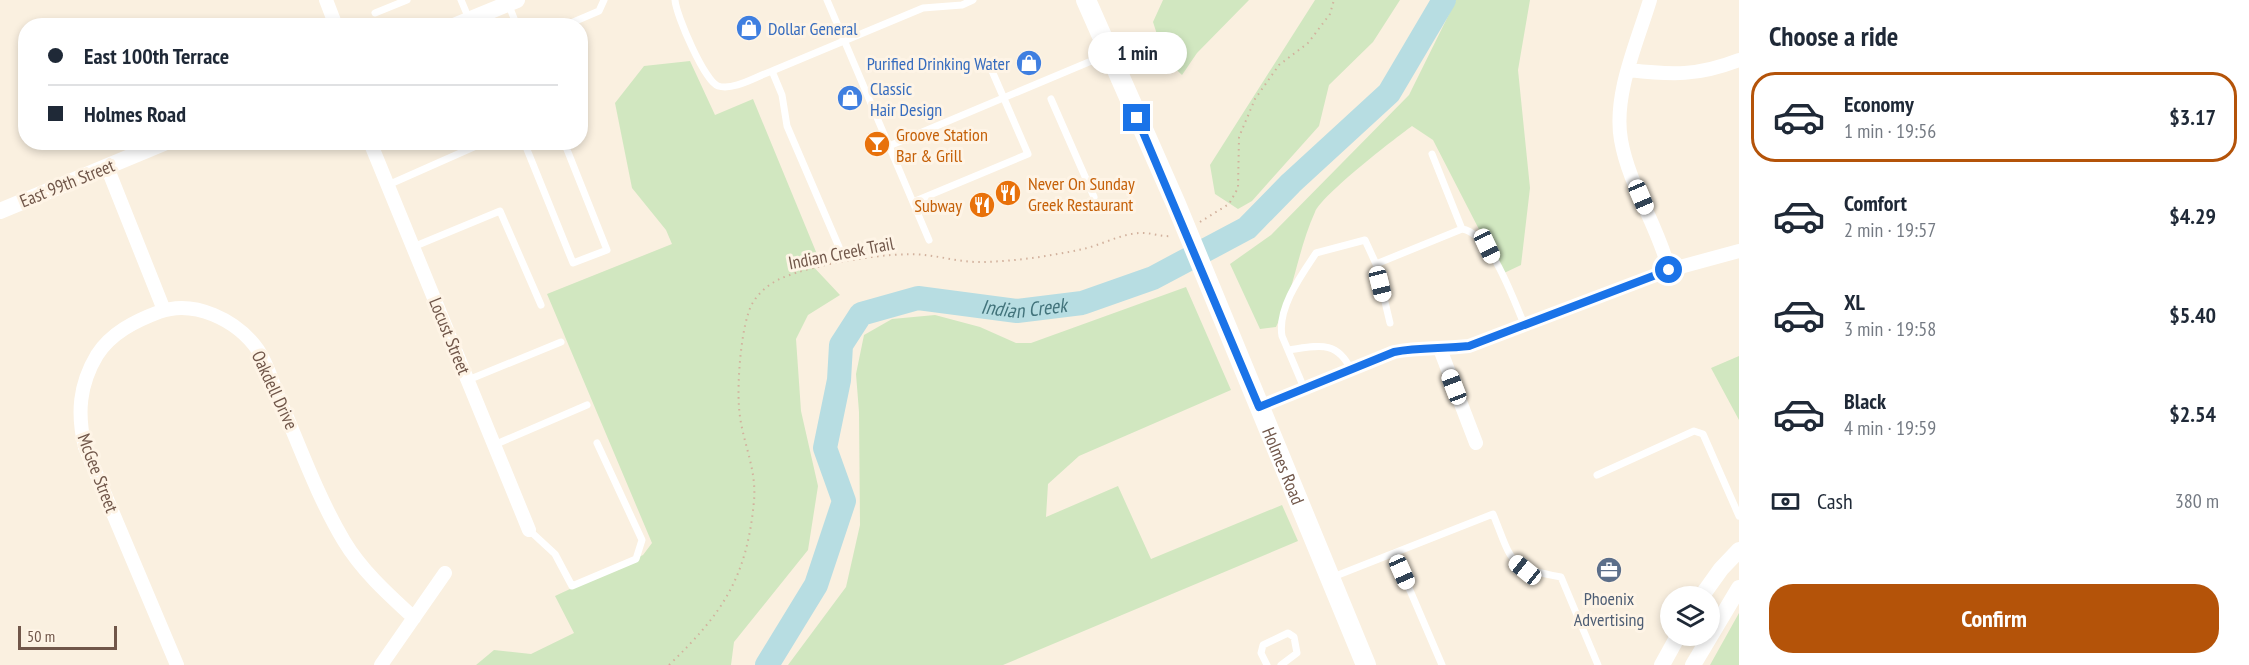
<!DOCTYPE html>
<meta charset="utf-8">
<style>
body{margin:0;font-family:"PT Sans Narrow",sans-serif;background:#f6f6f7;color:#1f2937;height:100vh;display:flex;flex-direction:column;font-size:22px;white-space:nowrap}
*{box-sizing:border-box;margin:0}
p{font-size:20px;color:#747a83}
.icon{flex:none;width:33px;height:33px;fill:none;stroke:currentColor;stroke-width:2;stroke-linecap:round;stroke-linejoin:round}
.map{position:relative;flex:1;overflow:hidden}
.panel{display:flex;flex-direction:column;background:#fff;width:510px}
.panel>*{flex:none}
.hud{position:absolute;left:18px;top:18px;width:570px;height:132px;border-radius:24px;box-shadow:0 3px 9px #0003;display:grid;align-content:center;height:132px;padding:0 30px;background:#fff}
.tools{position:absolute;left:1660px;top:586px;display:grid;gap:12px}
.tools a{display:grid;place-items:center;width:60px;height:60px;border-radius:50%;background:#fff;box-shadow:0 3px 9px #0003;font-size:30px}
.scale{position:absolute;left:18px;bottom:15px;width:99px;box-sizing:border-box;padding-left:6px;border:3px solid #705649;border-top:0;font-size:16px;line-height:21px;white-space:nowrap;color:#705649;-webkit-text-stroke:4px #fef4e6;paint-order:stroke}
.end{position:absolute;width:27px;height:27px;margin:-14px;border:8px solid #1a73e8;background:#fff;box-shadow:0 0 0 3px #fff}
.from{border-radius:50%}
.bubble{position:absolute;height:42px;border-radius:21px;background:#fff;box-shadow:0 3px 9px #0003;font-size:20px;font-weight:700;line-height:42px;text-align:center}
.car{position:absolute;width:18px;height:36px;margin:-18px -9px;border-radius:8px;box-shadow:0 0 4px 2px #0007;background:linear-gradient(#fff 24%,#345 0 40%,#fff 0 76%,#345 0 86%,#fff 0)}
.hud b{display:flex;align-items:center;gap:21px;height:57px;font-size:22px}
.hud b+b{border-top:2px solid #e0e1e3}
.hud i{width:15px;height:15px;background:#1f2937}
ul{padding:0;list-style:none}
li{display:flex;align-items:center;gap:18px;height:90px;margin:0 12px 9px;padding:0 18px;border:3px solid transparent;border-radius:24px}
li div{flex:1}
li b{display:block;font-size:22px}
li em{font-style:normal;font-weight:700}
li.on{border-color:#b45309}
li>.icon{width:54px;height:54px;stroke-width:1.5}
h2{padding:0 30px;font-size:27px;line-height:72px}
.pay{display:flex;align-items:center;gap:15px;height:66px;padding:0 30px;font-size:22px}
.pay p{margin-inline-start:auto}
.cta{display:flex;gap:12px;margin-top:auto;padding:12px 30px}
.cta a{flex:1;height:69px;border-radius:24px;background:#b45309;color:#fff;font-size:24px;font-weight:700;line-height:69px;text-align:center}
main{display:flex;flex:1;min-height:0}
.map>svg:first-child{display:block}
.green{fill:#d1e7c0}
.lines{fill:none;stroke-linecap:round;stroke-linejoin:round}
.river{stroke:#b7dde2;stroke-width:24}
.path{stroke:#d2b19d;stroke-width:2;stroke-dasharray:1.5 4.5;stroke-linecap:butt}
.service{stroke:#fff;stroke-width:7}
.minor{stroke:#fff;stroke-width:14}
.tertiary{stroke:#fff;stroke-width:16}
.secondary{stroke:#fff;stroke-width:20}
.route{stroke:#1a73e8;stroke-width:8}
.labels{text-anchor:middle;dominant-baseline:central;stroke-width:6;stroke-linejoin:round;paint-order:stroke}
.shop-label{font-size:18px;fill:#366cbe;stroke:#fef4e6;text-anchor:start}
.food-label{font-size:18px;fill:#c56008;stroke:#fef4e6;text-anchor:start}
.street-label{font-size:18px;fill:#705649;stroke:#fef4e6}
.service-label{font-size:18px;fill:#4e5e75;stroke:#fef4e6}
.water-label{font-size:20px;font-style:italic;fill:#42737b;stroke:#fef4e6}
</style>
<main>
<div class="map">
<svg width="1739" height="665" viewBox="0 0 1739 665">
<rect width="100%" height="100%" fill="#faf0e0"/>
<!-- green -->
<path class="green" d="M1163,0H1249L1197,53L1182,75L1165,59L1153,22Z
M1315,0H1400L1373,42L1329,85L1319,126L1252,201L1238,209L1215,194L1210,165Z
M1456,0H1530L1518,70L1530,188L1521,265L1502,274L1433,140L1412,126C1393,140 1323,194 1315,212C1298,249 1294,291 1276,327L1260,329L1230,264L1271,235L1409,95Z
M690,61L715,115L753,99L819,259L809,262L840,295L808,315L796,339L801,411L818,486L808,550L734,642L731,665H476L494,650L531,654L574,633L555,596L643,555L652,543L547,294L672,244L666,230L632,188L615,103L644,66Z
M1186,287L1231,390L1079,456L1048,484L1046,517L1118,486L1151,559L1282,505L1298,541L1003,665H788L846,587L860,525L859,412L856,374L864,335L892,319L935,315L980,327L1016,343H1031Z
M1739,356V420L1711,368Z
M1739,613V665H1710Z"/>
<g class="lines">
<!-- river -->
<path class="river" id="s1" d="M767,665L816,585L844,501L825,448L839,380L841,345L861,314L918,298L1017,311L1082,303L1153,278L1247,228L1291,183L1389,93L1444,0"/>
<!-- path -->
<path class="path" d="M1200,222L1229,204L1238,188L1239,137L1255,99L1279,65L1308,43L1330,14L1334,0
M669,665C723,613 747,577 754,501C757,467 741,440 739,407C737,383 741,325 752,304C759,292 770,283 782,278C814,264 891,251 925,255C944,257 964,263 984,262C1017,261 1051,256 1083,249C1101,245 1121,234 1139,233C1150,232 1161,237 1171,236"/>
<!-- service -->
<path class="service" d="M461,0L469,19
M675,0C676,15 705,82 718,86C734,91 757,76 772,71
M827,0L929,240
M508,3L517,26
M375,13L407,0
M564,26L599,11L604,0
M1051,99L1094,197
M524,142L573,263L607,250L564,142
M889,146L1108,54
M1432,154L1462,229
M388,185L476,146
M913,202L1028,154L989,64
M413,247L500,211L541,305
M839,247L787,126L782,95L772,71L923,8L962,5L973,0
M1376,264L1390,323
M1288,350C1317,346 1337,339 1351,370
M468,380L561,342
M1304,388L1282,336C1277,308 1302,274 1316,253L1365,240L1376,264L1462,229C1492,234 1513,300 1525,326
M494,445L587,405
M1597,475L1694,431L1703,434L1739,516
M529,530L555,554L572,586L636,559L642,540L597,443
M1394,553L1442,665
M1333,577L1493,514C1513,563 1507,567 1561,577L1598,665
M1267,665L1261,653L1263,645L1288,633L1294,637L1297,653L1281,665"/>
<!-- minor -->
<path class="minor" d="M326,0L336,26
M1650,0C1637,43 1613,95 1621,140C1629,186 1658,225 1669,270
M1629,70C1672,75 1698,76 1739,60
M370,142L529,530
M107,167L164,310
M1440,349L1476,443
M1259,407L1394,352C1419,347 1444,349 1469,346L1669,270L1739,251
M177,665L85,447C77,414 79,385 97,355C111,333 135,321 159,312C194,299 237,320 258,350C267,363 272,381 278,396C299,444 317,496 344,541C362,571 389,595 414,618
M381,665L445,573"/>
<!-- tertiary -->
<path class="tertiary" d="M454,26L517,0
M0,211L166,142
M1701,597L1721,569L1739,550
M1662,665L1678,636
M1693,665L1739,588"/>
<!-- secondary -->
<path class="secondary" id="s2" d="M1086,0L1176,204L1366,665"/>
</g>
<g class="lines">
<!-- route -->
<path class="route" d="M1137,118L1259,407L1394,352C1419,347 1444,349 1469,346L1669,270"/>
</g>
<!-- icons -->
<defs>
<g id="shop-disc" transform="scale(1.35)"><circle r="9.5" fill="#3f7fe0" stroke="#fef4e6"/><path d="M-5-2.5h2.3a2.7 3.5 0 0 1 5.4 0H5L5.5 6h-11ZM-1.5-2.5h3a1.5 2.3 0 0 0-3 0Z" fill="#fff"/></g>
<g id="bar-disc" transform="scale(1.35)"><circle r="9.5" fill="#e8710a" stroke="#fef4e6"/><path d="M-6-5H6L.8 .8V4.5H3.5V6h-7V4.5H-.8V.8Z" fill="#fff"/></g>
<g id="restaurant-disc" transform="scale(1.35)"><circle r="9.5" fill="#e8710a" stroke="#fef4e6"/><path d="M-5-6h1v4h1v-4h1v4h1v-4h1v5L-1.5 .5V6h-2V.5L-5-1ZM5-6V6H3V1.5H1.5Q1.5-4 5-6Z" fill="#fff"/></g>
<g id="office-disc" transform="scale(1.35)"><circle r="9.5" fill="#5c6f8a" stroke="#fef4e6"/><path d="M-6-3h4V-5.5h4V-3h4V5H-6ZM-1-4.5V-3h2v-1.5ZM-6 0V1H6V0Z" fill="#fff"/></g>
</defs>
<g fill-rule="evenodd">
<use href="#shop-disc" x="749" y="28"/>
<use href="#shop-disc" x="1029" y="63"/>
<use href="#shop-disc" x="850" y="98"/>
<use href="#bar-disc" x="877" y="144"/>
<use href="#restaurant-disc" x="1008" y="193"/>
<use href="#restaurant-disc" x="982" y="205"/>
<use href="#office-disc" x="1609" y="570"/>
</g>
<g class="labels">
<!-- shop labels -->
<g class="shop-label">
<text x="768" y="28">Dollar General</text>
<text x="1010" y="63" text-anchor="end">Purified Drinking Water</text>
<text x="870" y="88">Classic<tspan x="870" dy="21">Hair Design</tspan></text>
</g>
<!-- food labels -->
<g class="food-label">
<text x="896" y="134">Groove Station<tspan x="896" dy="21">Bar &amp; Grill</tspan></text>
<text x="1028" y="183">Never On Sunday<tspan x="1028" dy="21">Greek Restaurant</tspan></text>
<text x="962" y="205" text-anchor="end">Subway</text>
</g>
<!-- street labels -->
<g class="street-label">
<text transform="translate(67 183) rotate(-22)">East 99th Street</text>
<text transform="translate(841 253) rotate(-11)">Indian Creek Trail</text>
<text transform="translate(450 336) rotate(68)">Locust Street</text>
<text transform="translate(275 390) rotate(65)">Oakdell Drive</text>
<text stroke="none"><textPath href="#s2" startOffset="506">Holmes Road</textPath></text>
<text transform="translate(98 473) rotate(69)">McGee Street</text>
</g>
<!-- service labels -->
<g class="service-label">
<text x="1609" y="598">Phoenix<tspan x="1609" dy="21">Advertising</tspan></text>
</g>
<!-- water labels -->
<g class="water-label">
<text stroke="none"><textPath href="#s1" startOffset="546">Indian Creek</textPath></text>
</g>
</g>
</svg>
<div class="tools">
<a><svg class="icon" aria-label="layers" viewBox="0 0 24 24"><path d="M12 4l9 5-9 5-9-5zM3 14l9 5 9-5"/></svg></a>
</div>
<div class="scale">50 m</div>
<i class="end from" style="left:1669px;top:270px"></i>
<i class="end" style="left:1137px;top:118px"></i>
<div class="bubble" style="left:1088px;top:32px;width:99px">1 min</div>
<i class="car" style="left:1641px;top:197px;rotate:157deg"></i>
<i class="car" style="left:1487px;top:246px;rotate:155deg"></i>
<i class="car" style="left:1380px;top:284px;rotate:166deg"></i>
<i class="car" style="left:1454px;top:387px;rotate:339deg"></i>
<i class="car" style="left:1525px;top:570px;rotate:309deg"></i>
<i class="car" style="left:1402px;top:572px;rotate:156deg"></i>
<div class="hud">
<b><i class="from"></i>East 100th Terrace</b>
<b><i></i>Holmes Road</b>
</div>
</div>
<section class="panel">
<h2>Choose a ride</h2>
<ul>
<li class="on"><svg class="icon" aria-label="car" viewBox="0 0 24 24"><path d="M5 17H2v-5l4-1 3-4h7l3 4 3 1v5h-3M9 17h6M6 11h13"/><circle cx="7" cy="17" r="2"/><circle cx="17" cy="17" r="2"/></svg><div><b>Economy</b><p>1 min · 19:56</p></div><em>$3.17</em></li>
<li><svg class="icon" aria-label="car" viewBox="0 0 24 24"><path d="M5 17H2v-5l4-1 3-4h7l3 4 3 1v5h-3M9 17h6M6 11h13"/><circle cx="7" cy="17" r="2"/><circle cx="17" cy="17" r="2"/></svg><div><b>Comfort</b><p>2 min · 19:57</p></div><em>$4.29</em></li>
<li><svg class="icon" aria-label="car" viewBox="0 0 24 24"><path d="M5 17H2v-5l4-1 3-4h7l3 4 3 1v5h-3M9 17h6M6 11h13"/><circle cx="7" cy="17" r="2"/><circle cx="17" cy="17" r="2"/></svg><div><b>XL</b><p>3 min · 19:58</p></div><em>$5.40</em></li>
<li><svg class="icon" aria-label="car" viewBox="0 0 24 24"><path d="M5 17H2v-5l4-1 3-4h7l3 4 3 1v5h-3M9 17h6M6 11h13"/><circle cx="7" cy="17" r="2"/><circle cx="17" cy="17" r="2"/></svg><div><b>Black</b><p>4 min · 19:59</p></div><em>$2.54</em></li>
</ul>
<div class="pay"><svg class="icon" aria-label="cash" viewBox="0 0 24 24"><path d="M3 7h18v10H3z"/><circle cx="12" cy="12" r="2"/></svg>Cash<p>380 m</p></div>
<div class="cta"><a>Confirm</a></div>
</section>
</main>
